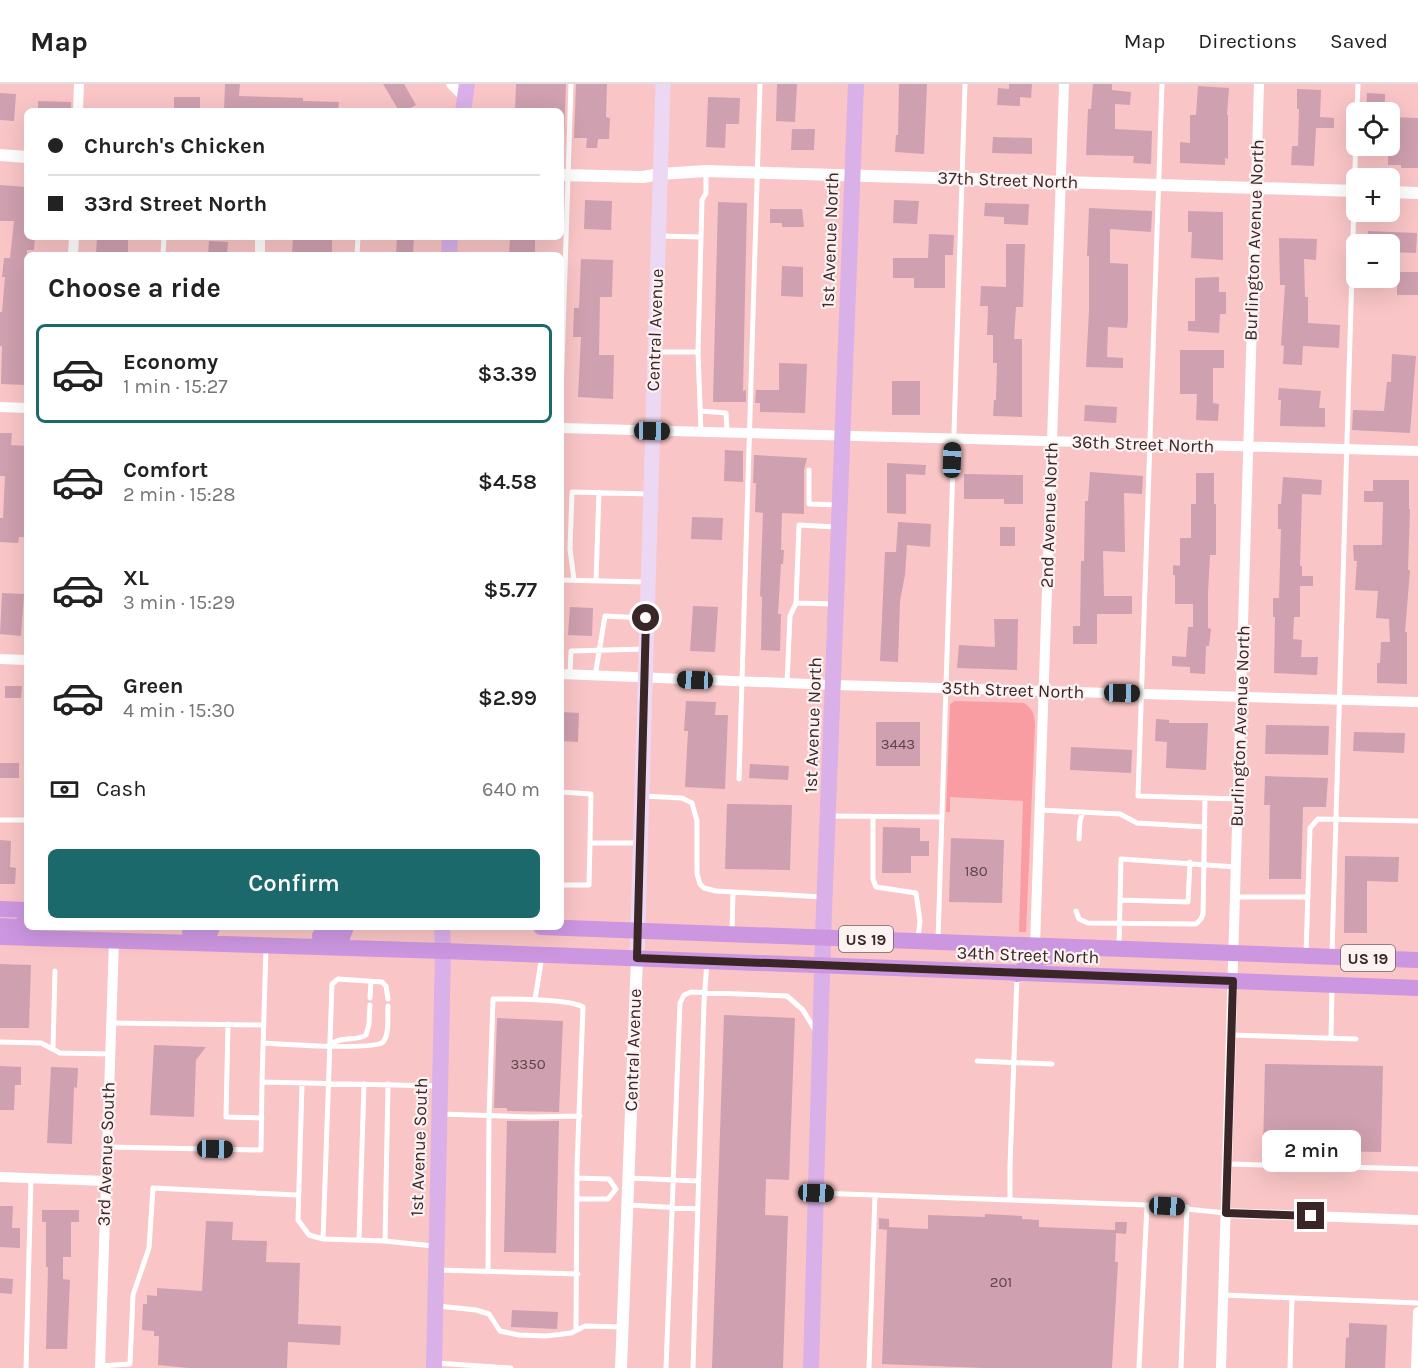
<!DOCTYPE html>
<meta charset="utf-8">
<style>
body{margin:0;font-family:Karla,sans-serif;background:#f6f6f6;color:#222;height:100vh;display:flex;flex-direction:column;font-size:22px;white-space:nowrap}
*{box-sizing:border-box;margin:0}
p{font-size:20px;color:#767676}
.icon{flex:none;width:33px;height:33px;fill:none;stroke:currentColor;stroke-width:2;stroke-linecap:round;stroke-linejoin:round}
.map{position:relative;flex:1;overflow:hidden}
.panel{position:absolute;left:24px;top:168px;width:540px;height:678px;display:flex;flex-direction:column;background:#fff;border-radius:9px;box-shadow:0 6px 24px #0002}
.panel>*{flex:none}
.guide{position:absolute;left:24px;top:24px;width:540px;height:132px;border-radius:9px;box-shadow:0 6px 24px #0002;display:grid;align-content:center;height:132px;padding:0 24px;background:#fff}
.tools{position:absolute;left:1346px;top:18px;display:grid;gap:12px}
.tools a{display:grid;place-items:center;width:54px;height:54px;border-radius:9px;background:#fff;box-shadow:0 6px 24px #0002;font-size:30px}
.end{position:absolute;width:27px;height:27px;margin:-14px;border:8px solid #3a2627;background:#fff;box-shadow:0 0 0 3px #fff}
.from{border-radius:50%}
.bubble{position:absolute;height:42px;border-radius:9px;background:#fff;box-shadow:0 6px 24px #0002;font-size:20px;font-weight:600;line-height:42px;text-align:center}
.car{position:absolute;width:18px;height:36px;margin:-18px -9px;border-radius:8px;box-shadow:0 0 4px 2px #0007;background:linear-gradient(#222 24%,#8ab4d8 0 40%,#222 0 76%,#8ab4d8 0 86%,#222 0)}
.guide b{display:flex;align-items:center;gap:21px;height:57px;font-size:22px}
.guide b+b{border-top:2px solid #e0e0e0}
.guide i{width:15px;height:15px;background:#222}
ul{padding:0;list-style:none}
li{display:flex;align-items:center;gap:18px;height:99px;margin:0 12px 9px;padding:0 12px;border:3px solid transparent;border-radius:9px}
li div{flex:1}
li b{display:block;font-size:22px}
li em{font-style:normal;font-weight:600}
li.selected{border-color:#1b696a}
li>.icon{width:54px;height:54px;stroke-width:1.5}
h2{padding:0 24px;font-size:27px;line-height:72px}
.pay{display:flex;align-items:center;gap:15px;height:66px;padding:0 24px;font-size:22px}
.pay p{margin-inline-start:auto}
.action{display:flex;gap:12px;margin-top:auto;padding:12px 24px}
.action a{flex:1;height:69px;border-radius:9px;background:#1b696a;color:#fff;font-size:24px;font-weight:600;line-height:69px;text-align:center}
header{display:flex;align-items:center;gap:36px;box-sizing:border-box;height:84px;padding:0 30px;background:#fff;border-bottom:2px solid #e0e0e0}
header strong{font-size:28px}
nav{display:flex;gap:33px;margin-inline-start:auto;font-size:21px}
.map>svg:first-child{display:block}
.green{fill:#fa9da2}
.building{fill:#cfa0af}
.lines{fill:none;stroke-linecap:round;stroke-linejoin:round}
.service{stroke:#fff;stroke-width:5}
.minor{stroke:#fff;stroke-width:10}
.tertiary{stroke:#fff;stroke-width:12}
.secondary{stroke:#ecd8f3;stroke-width:15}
.primary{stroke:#d9b0e8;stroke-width:16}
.trunk{stroke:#cc96e0;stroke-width:16}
.route{stroke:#3a2627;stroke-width:8}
.labels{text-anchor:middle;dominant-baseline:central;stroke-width:4.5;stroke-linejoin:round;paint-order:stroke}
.number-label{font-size:15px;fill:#5f4449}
.shield{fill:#fdf2f2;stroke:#746364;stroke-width:1.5}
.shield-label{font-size:16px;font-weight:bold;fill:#3a2627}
.street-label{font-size:18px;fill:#3a2627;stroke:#fdf2f2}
</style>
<header>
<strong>Map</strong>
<nav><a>Map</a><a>Directions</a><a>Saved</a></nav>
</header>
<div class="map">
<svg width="1418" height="1284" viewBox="0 0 1418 1284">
<rect width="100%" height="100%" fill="#f9c5c6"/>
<!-- green -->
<path class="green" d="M955,617L1024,619C1032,624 1034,629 1035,639L1026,848H1019L1023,717L950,713V728H946L950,623V620Z"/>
<!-- building -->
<path class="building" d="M225,0H240L239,12L303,14V17L339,18L338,27H224Z
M383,0H404L416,21L405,27H399Z
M516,0H566L564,54L561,53V27H515Z
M576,0H607L606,33L610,34L609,55H598L597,64H586L587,54H574Z
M777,0H797L795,38L776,37Z
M899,0H927L924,70L895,68L896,51H898Z
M1009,0H1032L1031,14L1020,13V22L997,21L998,4L1009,5Z
M1093,0H1112V6L1131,8L1130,21L1115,20V45L1152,47L1151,80L1133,79L1134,72L1086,71L1088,25H1091Z
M1198,2L1229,4L1227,31H1228V75L1225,74V81L1180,79V58L1190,59V31H1196Z
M1297,5L1321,6L1320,33L1334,34V44H1316L1314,82L1291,81L1292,62H1298L1299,25H1297Z
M0,9L16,10L14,37L0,36Z
M1367,9L1385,10V28H1366Z
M174,13H200V27H174Z
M708,13L740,14L739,40H726L725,64L706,63Z
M38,17L71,18V27H38Z
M1389,33L1418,34V84H1401V81H1388Z
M792,45H815L814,66H791Z
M993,53L1032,54V70L992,69Z
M0,101L27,103V153H35L34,166H27V301L1,300L2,262H0V228H2L5,193H2L4,174H10L14,137H0Z
M585,116L612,117L611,146L584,145Z
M894,116L919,117L917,140L893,139Z
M718,118L747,119L743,307L746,306V318H713Z
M985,119L1029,120L1028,141L1004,140V133L984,132Z
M1089,124L1152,127L1151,148L1110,145V179L1128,180V236L1127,244L1108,243L1107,273L1123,274V284L1086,283L1089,227V172H1087Z
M770,125H802L804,143H782V139H770Z
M1188,127L1223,128V176L1191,174L1192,148H1188Z
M1368,147L1417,149L1416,169L1389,168V160H1367Z
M929,150L954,151L953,171H945V204H914V194H893V174H928Z
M97,153H128V171H96Z
M293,153H332V171L292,170Z
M397,153H414L413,170H396Z
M510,153H535V171H509Z
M1279,154L1317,155L1316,176L1304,175L1305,213H1308V239L1340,241L1339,264L1303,262L1302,281L1283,280L1284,262L1281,261L1285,201H1280Z
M209,157L228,158L227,171H208Z
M1006,160H1025L1023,223H1016L1014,255H1022V333L993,332L994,316H996L997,279H993V251H987L988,222H980L981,202L1006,203Z
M581,175L613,176L612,213H600L599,271H614L613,315L578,313L581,253H573L574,224H579Z
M782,182L803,183V213L781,212Z
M1389,188H1418V211H1397V199H1389Z
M1219,193V208H1226V230H1220L1219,249L1188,247V237H1195V194Z
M1180,266H1224V284H1213V319L1219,320L1218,337L1196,336L1197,310H1180Z
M1392,270L1416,272L1410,349L1352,346L1353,326L1384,327L1387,298H1391Z
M779,279L807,280L805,329L760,328V319H755L756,306H779Z
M892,297H920V331H892Z
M1279,304L1321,307L1319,324H1325V343L1280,342L1281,316H1278Z
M1085,321L1117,323L1116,339L1084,337Z
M0,349H12L11,361L27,362L25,406H27V423H25L24,453H19L18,459L0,458V434H3L5,392H0Z
M725,366L743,367V398L724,397Z
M754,371L807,374L804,386V430L782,429L781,466H784L783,480H781L778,530H781L780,567L761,566L762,513L760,512L763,429L755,428L756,399H753Z
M887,379L926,381L925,391L906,390V430L887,429Z
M1090,388L1143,392L1142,410L1124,409L1125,468L1103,467L1104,512H1132V530H1097V560H1073V542H1080L1081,477H1084L1085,417H1088Z
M1196,389H1214V420H1216V471H1210L1208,509V544L1211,545L1209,562H1206L1205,590L1190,589V583L1172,582V572L1186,573L1188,543H1193V520H1175V491H1173V481L1180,482V454H1191V420H1196Z
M964,390L1023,391V420H1004V415H964Z
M1283,393L1322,396L1321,411L1302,410L1300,482H1302V492H1313V502H1300V533H1294L1293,555L1302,556L1301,573H1318L1317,591L1274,589L1275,533H1273V514H1279L1281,445H1278V420H1281Z
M1373,396H1409V425H1410L1408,486H1410L1405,548H1407V600L1377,599V579H1380L1381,558H1390L1389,535L1376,534L1378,507L1355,506L1357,477H1354L1353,461H1382L1383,418H1364V407H1373Z
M692,433L723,434L722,456L691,455Z
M898,438L931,440L930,463L907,461L905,491L900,517L898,578L880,577L885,468H896Z
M1000,443H1015V462H1000Z
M2,509L24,510L21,552L0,550Z
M693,522L718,523L715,568L690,567Z
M570,523L593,524L592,552L568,551Z
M994,535H1018L1017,586L957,584L959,561L995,563Z
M5,602H22L21,614H5Z
M686,617L716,618L715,631H728L725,705L685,703L688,647H684Z
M561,628L579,629L578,658L561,657Z
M1156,635L1169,636V639H1208L1206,686L1166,684L1167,658L1155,657Z
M876,638H920V682H876Z
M1266,641L1329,642L1328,671L1265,670Z
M1354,648L1405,649L1404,669L1353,667Z
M1071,663L1132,666L1131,689L1070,686Z
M0,679H19V694H0Z
M750,680L789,682L788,696L749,694Z
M1265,692L1328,694L1326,723H1303L1301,795H1269L1270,721H1264Z
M727,720L792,721L790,786L725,785Z
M883,743L920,744V757H929V772H911V789H882Z
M951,754L1004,756L1002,819L949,818Z
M0,756L11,757L10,783L16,784L15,800H0Z
M1345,772L1399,773L1398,798L1367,797V849H1344Z
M0,880L31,881L29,944H0Z
M724,931L795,934L789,1096L766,1095L765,1131L788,1132L783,1284H712Z
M497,934L563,937L559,1028L507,1027V1024H494Z
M154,961L206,963L196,976L194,1033L150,1031Z
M1265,980L1383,982L1381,1068L1263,1066Z
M0,982L21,983V1001H15L14,1026H0Z
M51,983L78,984L77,1004L74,1003L72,1060L47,1059Z
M507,1037H559L556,1169L504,1168Z
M0,1122H13L12,1144H20V1164L0,1163Z
M42,1126H79V1138H71V1173H63V1195L70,1196L67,1265H46L48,1183H46V1138H42Z
M985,1130L1022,1132V1135L1039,1136V1143L1115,1146V1138H1127L1126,1150L1116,1149L1115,1178H1118L1112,1284H984L882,1280L887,1146L879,1145V1134L889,1135V1143L928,1145V1131L985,1133Z
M206,1137L233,1138L232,1156L267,1157L266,1178L300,1179L298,1240L341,1242L340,1261L288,1258L287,1284H189L158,1281L159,1252H154V1247L142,1246L143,1220H147V1211L157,1212V1204L202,1207Z
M0,1194L13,1195L12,1210L0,1209Z
M512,1226L558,1228L557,1245L511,1243Z
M1349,1239L1387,1241L1385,1284H1345L1346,1254L1349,1253Z"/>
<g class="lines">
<!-- service -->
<path class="service" d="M1162,0L1138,712L1238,715
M1357,28L1358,0
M660,152L701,153
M163,171L164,153
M357,171L358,153
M656,268H698L701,348
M698,268L702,116L706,109V87
M561,311L571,0
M701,327L726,329L727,348
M809,386V420L838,421
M561,496L645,498
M574,496L570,465L572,408L649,410
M596,497L599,408
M796,519L832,520
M570,590L571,567L645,565
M595,592L605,532L644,534
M787,599L790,532L796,519L799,441L835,443
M739,695L760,0
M561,708L591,710L590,759H639
M643,712L682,714L692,719L697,737V790L700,800L704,804L716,807L822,813
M1040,726L1120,730L1137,739L1205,743
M829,732L941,733
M873,733V795L876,803L916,809L920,837L918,854
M0,736H27
M1079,755L1080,737L1083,728
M561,801H589L590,759
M1235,813H1308
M1120,816L1188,818L1190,778
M1076,827L1079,835L1088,839L1196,840L1201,835L1203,830L1205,714
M732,848L733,808
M938,856L965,0
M1119,862L1121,775L1236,783
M266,863L262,998L439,1002
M1306,870L1310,744L1318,735L1418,737
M1332,870L1356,50
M370,914L371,897
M535,915L542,872
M111,939L264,941
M228,940L226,1033L262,1034
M1231,951L1356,955
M1331,954L1332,903
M0,958L41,959L60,969L110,970
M263,959C281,960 374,967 383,958C390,950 387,932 388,922
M331,960C344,951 355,958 366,951L369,940L370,921
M53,965L55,887
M977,977L1052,980
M302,1000L298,1136L309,1151L323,1155L385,1157L433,1162
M441,1030L531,1033L580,1032
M108,1063L261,1066L262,998
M1228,1080L1418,1085
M577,1094L609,1095L616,1105
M629,1094L699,1097
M817,1109L1147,1121L1226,1129
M577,1115H608L616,1105
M1010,1116V1082L1017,893
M629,1121L698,1125
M323,1155L332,900L338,895L382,898L386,902L388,915
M359,1156L364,1000
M385,1157L388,1000
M438,1186L578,1190
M488,1188L489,1032L493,915C512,915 570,915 583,923L577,1083L576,1246
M1223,1211L1418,1219
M438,1222L476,1226L489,1230L500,1247L519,1251L546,1252L571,1249L585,1242L622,1243
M435,1279L511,1284
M100,1282L130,1280L133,1211L149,1164L153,1104L297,1111
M26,1284L31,1094
M666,1284L680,919L684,911L691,908L787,912L803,926L815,946
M693,1284L704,918L707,878
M869,1284L875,1111
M1139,1284L1147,1121
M1181,1284L1187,1123
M1290,1284L1292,1214"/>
<!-- minor -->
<path class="minor" d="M451,0L465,14
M78,27L79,0
M73,171L74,153
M260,171V153
M0,323L27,324
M561,344L1418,367
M0,575L27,576
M561,590L834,601L1418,618
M1035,862L1064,0
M0,1093L105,1097
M1226,1129L1418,1136
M100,1284L114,856
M1221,1284L1259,0
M1416,1284L1418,1228"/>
<!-- tertiary -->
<path class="tertiary" d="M0,71L27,73
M561,91L643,93L660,90L706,87L1356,107
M1389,108L1418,109
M621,1284L637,874"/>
<!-- secondary -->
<path class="secondary" d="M637,874L663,0"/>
<!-- primary -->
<path class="primary" d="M463,27L467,0
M449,171L450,153
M434,1284L443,867L442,843
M811,1284L823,853L856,0"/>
<!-- trunk -->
<path class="trunk" d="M0,825L27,826
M0,842L18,843L27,838
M541,843L1418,876
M190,848H210L212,843
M320,852L342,853L346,843
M0,853L443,867L1418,904
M1017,890L1038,874L1064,870"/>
</g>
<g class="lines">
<!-- route -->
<path class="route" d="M646,534L637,874L1233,897L1226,1129L1311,1132"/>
</g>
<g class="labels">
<!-- number labels -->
<g class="number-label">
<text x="898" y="660">3443</text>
<text x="976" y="787">180</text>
<text x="528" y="980">3350</text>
<text x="1001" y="1198">201</text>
</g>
<!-- shield labels -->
<g class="shield">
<rect x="839" y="842" width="54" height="26" rx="4.5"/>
<rect x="1341" y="861" width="54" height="26" rx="4.5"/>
</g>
<g class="shield-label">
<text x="866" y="855">US 19</text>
<text x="1368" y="874">US 19</text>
</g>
<!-- street labels -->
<g class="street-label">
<text transform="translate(1008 96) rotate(2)">37th Street North</text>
<text transform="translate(830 156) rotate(-88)">1st Avenue North</text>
<text transform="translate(1254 156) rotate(-88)">Burlington Avenue North</text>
<text transform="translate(655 246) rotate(-88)">Central Avenue</text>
<text transform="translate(1143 360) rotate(2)">36th Street North</text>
<text transform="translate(1049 431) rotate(-88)">2nd Avenue North</text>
<text transform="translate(1013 606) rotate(2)">35th Street North</text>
<text transform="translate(813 641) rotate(-88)">1st Avenue North</text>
<text transform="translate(1240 642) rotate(-88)">Burlington Avenue North</text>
<text transform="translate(1028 871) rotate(2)">34th Street North</text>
<text transform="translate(633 966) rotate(-88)">Central Avenue</text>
<text transform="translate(419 1063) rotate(-88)">1st Avenue South</text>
<text transform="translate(106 1070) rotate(-88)">3rd Avenue South</text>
</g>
</g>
</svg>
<div class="tools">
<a><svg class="icon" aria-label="locate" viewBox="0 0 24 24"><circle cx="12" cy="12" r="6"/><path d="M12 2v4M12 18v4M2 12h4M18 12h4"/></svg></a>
<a>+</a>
<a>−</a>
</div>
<i class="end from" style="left:646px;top:534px"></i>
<i class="end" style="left:1311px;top:1132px"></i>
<div class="bubble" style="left:1262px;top:1046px;width:99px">2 min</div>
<i class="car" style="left:652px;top:347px;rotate:91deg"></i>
<i class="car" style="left:952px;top:376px;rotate:2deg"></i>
<i class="car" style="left:695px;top:596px;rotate:272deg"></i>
<i class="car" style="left:1122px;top:609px;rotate:91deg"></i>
<i class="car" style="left:215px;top:1065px;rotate:91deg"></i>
<i class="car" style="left:816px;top:1109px;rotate:92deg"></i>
<i class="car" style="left:1167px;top:1122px;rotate:93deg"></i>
<div class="guide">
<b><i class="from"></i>Church's Chicken</b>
<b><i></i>33rd Street North</b>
</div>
<section class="panel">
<h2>Choose a ride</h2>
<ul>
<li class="selected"><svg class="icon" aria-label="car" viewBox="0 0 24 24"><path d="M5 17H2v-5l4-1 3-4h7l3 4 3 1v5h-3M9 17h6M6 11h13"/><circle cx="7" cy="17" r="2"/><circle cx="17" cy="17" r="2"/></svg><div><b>Economy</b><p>1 min · 15:27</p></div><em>$3.39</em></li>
<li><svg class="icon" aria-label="car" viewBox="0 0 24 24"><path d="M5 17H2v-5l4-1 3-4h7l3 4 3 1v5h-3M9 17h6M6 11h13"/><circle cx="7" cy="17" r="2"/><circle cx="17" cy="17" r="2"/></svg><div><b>Comfort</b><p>2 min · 15:28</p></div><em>$4.58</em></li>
<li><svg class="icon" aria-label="car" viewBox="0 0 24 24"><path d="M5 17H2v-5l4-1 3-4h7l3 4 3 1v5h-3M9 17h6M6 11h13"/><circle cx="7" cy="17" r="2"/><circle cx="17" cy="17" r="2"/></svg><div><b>XL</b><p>3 min · 15:29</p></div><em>$5.77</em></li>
<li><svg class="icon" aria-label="car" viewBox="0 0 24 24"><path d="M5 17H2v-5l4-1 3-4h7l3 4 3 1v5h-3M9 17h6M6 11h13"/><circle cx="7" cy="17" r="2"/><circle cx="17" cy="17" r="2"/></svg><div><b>Green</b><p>4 min · 15:30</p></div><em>$2.99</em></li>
</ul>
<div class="pay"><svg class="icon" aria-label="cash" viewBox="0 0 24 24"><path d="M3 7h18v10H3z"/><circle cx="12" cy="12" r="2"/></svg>Cash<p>640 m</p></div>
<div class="action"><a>Confirm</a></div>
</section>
</div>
